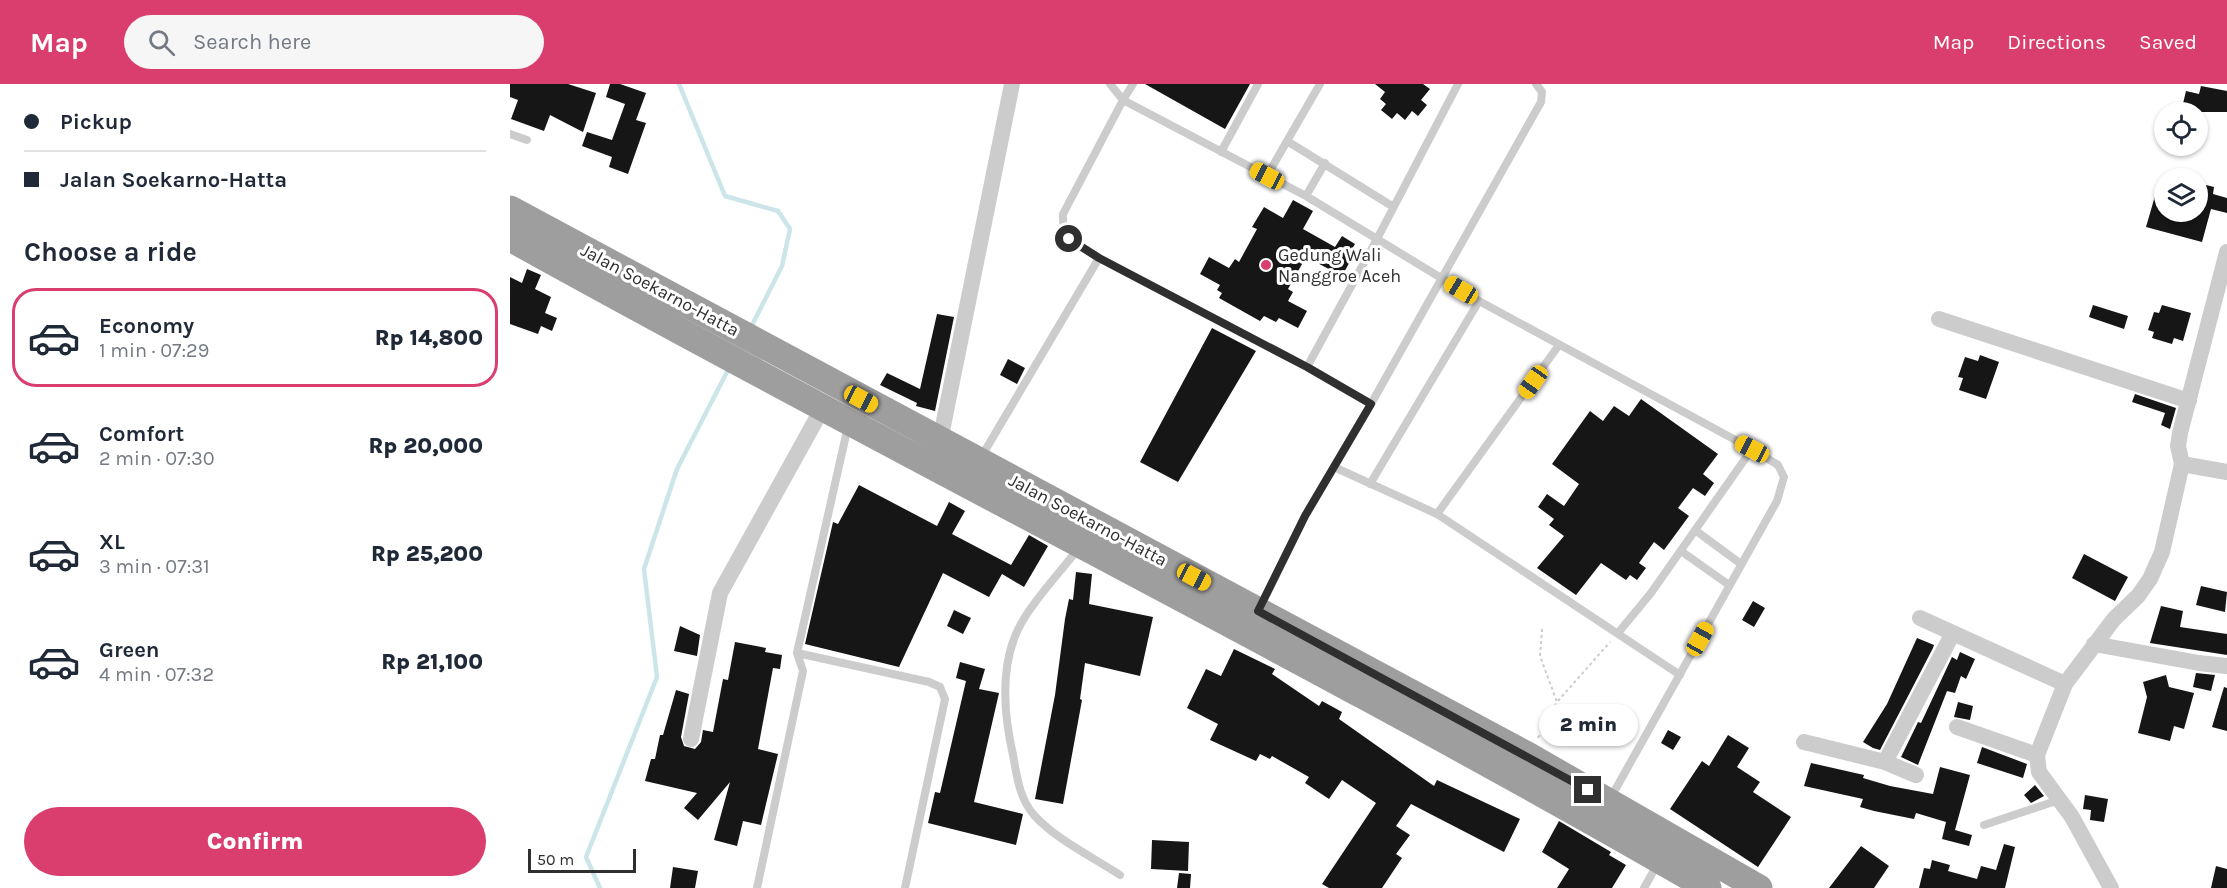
<!DOCTYPE html>
<meta charset="utf-8">
<style>
body{margin:0;font-family:Karla,sans-serif;background:#f6f6f7;color:#1f2937;height:100vh;display:flex;flex-direction:column;font-size:22px;white-space:nowrap}
*{box-sizing:border-box;margin:0}
p{font-size:20px;color:#747a83}
.icon{flex:none;width:33px;height:33px;fill:none;stroke:currentColor;stroke-width:2;stroke-linecap:round;stroke-linejoin:round}
.map{position:relative;flex:1;overflow:hidden}
.drawer{display:flex;flex-direction:column;background:#fff;width:510px}
.drawer>*{flex:none}
.guide{display:grid;align-content:center;height:132px;padding:0 24px;background:#fff}
.buttons{position:absolute;left:1644px;top:18px;display:grid;gap:12px}
.buttons a{display:grid;place-items:center;width:54px;height:54px;border-radius:50%;background:#fff;box-shadow:0 2px 4px #0004;font-size:30px}
.scale{position:absolute;left:18px;bottom:15px;width:108px;box-sizing:border-box;padding-left:6px;border:3px solid #2f2f2f;border-top:0;font-size:16px;line-height:21px;white-space:nowrap;color:#2f2f2f;-webkit-text-stroke:4px #fff;paint-order:stroke}
.end{position:absolute;width:27px;height:27px;margin:-14px;border:8px solid #2f2f2f;background:#fff;box-shadow:0 0 0 3px #fff}
.from{border-radius:50%}
.bubble{position:absolute;height:42px;border-radius:21px;background:#fff;box-shadow:0 2px 4px #0004;font-size:20px;font-weight:800;line-height:42px;text-align:center}
.car{position:absolute;width:18px;height:36px;margin:-18px -9px;border-radius:8px;box-shadow:0 0 4px 2px #0007;background:linear-gradient(#f5c518 24%,#345 0 40%,#f5c518 0 76%,#345 0 86%,#f5c518 0)}
.guide b{display:flex;align-items:center;gap:21px;height:57px;font-size:22px}
.guide b+b{border-top:2px solid #e0e1e3}
.guide i{width:15px;height:15px;background:#1f2937}
ul{padding:0;list-style:none}
li{display:flex;align-items:center;gap:18px;height:99px;margin:0 12px 9px;padding:0 12px;border:3px solid transparent;border-radius:24px}
li div{flex:1}
li b{display:block;font-size:22px}
li em{font-style:normal;font-weight:800}
li.current{border-color:#d93e6e}
li>.icon{width:54px;height:54px;stroke-width:1.5}
h2{padding:0 24px;font-size:27px;line-height:72px}
.action{display:flex;gap:12px;margin-top:auto;padding:12px 24px}
.action a{flex:1;height:69px;border-radius:36px;background:#d93e6e;color:#fff;font-size:24px;font-weight:800;line-height:69px;text-align:center}
header{display:flex;align-items:center;gap:36px;box-sizing:border-box;height:84px;padding:0 30px;background:#d93e6e;color:#fff}
header strong{font-size:28px}
nav{display:flex;gap:33px;margin-inline-start:auto;font-size:21px}
.search{width:420px;height:54px;background:#f6f6f7;display:flex;align-items:center;gap:15px;box-sizing:border-box;padding:0 21px;border-radius:33px;color:#747a83;font-size:22px}
main{display:flex;flex:1;min-height:0}
.map>svg:first-child{display:block}
.lines{fill:none;stroke-linecap:round;stroke-linejoin:round}
.stream{stroke:#cbe5e9;stroke-width:4.5}
.building{fill:#161616}
.path{stroke:#ccc;stroke-width:2;stroke-dasharray:3 3;stroke-linecap:butt}
.service{stroke:#ccc;stroke-width:8}
.minor{stroke:#ccc;stroke-width:16}
.trunk{stroke:#9e9e9e;stroke-width:27}
.route{stroke:#2f2f2f;stroke-width:8}
.poi-dot{fill:#d93e6e;stroke:#fff;stroke-width:2}
.labels{text-anchor:middle;dominant-baseline:central;stroke-width:6;stroke-linejoin:round;paint-order:stroke}
.poi-label{font-size:18px;fill:#2f2f2f;stroke:#fff;text-anchor:start}
.street-label{font-size:18px;fill:#2f2f2f;stroke:#fff}
</style>
<header>
<strong>Map</strong>
<div class="search"><svg class="icon" aria-label="search" viewBox="0 0 24 24"><circle cx="10" cy="10" r="6"/><path d="M15 15l6 6"/></svg>Search here</div>
<nav><a>Map</a><a>Directions</a><a>Saved</a></nav>
</header>
<main>
<section class="drawer">
<div class="guide">
<b><i class="from"></i>Pickup</b>
<b><i></i>Jalan Soekarno-Hatta</b>
</div>
<h2>Choose a ride</h2>
<ul>
<li class="current"><svg class="icon" aria-label="car" viewBox="0 0 24 24"><path d="M5 17H2v-5l4-1 3-4h7l3 4 3 1v5h-3M9 17h6M6 11h13"/><circle cx="7" cy="17" r="2"/><circle cx="17" cy="17" r="2"/></svg><div><b>Economy</b><p>1 min · 07:29</p></div><em>Rp 14,800</em></li>
<li><svg class="icon" aria-label="car" viewBox="0 0 24 24"><path d="M5 17H2v-5l4-1 3-4h7l3 4 3 1v5h-3M9 17h6M6 11h13"/><circle cx="7" cy="17" r="2"/><circle cx="17" cy="17" r="2"/></svg><div><b>Comfort</b><p>2 min · 07:30</p></div><em>Rp 20,000</em></li>
<li><svg class="icon" aria-label="car" viewBox="0 0 24 24"><path d="M5 17H2v-5l4-1 3-4h7l3 4 3 1v5h-3M9 17h6M6 11h13"/><circle cx="7" cy="17" r="2"/><circle cx="17" cy="17" r="2"/></svg><div><b>XL</b><p>3 min · 07:31</p></div><em>Rp 25,200</em></li>
<li><svg class="icon" aria-label="car" viewBox="0 0 24 24"><path d="M5 17H2v-5l4-1 3-4h7l3 4 3 1v5h-3M9 17h6M6 11h13"/><circle cx="7" cy="17" r="2"/><circle cx="17" cy="17" r="2"/></svg><div><b>Green</b><p>4 min · 07:32</p></div><em>Rp 21,100</em></li>
</ul>
<div class="action"><a>Confirm</a></div>
</section>
<div class="map">
<svg width="1717" height="804" viewBox="0 0 1717 804">
<rect width="100%" height="100%" fill="#fff"/>
<g class="lines">
<!-- stream -->
<path class="stream" d="M169,0L215,112L268,127L280,145L272,182L240,245
M90,804L76,773L147,593L134,485L167,385L219,284"/>
</g>
<!-- building -->
<path class="building" d="M0,0H58L86,9L73,48L40,31L34,47L1,35L8,16L0,13Z
M100,0H110L136,9L126,36L136,39L118,90L99,83L102,73L72,62L77,48L102,56L115,20L96,13Z
M635,0H740L715,45Z
M865,0H913L920,5L911,16L917,21L908,32L902,27L895,36L887,29L882,35L871,26L876,20L870,15L875,8Z
M1691,2L1717,7V28H1671L1676,7L1689,10Z
M1688,99L1704,103L1703,110L1717,114V129L1701,125L1692,158L1636,143L1645,112L1654,115V128H1688Z
M783,116L803,127L793,145L825,163L832,152L845,160L839,170L843,172L832,192L796,173L778,205L783,208L778,217L797,227L788,244L769,234L766,238L754,232L750,237L709,214L712,209L707,206L710,201L690,190L699,173L719,184L725,175L729,178L747,145L742,143L754,123L773,134Z
M17,185L31,191L25,205L41,213L35,229L47,234L42,247L31,242L28,250L0,240V193L12,199Z
M1583,221L1618,232L1614,245L1579,233Z
M1652,221L1681,229L1673,257L1664,254L1662,260L1642,254L1644,248L1638,246L1644,228L1649,229Z
M427,230L444,233L425,327L406,322L407,319L370,301L377,289L410,305Z
M702,244L746,267L668,398L630,378Z
M1470,271L1489,278L1476,315L1449,306L1453,294L1448,293L1455,273L1468,277Z
M498,275L515,284L507,300L490,291Z
M1625,310L1666,324L1660,345L1651,341L1655,329L1622,318Z
M1131,315L1208,370L1193,390L1204,399L1195,412L1183,404L1168,424L1179,432L1154,466L1144,458L1129,479L1136,484L1127,496L1120,491L1116,496L1091,479L1066,511L1027,484L1054,452L1039,441L1044,435L1028,423L1037,410L1054,422L1069,400L1042,380L1080,327L1093,337L1104,322L1119,332Z
M349,401L427,442L439,418L455,427L442,450L501,481L519,451L538,462L514,503L492,490L479,513L433,489L389,583L295,560L323,438L328,440Z
M1574,470L1618,493L1605,517L1562,494Z
M566,488L582,490L579,520L643,533L630,592L575,579L570,615L572,616L553,720L525,715L545,611L555,535L559,515L563,516Z
M1691,502L1717,508L1715,528L1686,521Z
M1243,517L1255,524L1244,543L1232,536Z
M1651,522L1673,527L1670,543L1717,550V571L1640,559Z
M444,526L461,534L453,550L437,542Z
M170,542L190,551L187,572L164,567Z
M1407,554L1424,561L1423,564L1370,666L1363,664L1353,658L1377,620Z
M225,558L256,564L255,568L272,571L270,585L263,584L248,665L268,670L251,741L233,737L227,762L204,756L220,698L188,736L174,724L187,709L135,697L141,675H145L150,651H153L166,606L179,610L171,653L174,662L185,665L191,658L193,646L203,648L213,595L218,596Z
M724,565L765,585L762,590L809,622L812,617L832,628L829,635L924,702L927,696L1010,735L994,768L901,720L886,742L900,751L886,770L892,774L872,804H819L812,800L866,719L832,696L819,715L795,699L799,693L762,672L760,675L750,670L746,677L700,656L708,640L677,624L696,585L711,592Z
M1450,568L1465,575L1456,595L1451,592L1445,609L1437,607L1408,681L1391,673L1408,638L1411,639L1442,573L1447,576Z
M450,578L475,585L469,605L489,609L464,718L513,730L506,761L418,739L425,708L430,709L456,597L446,594Z
M1686,589L1705,591L1701,607L1683,603Z
M1656,591L1659,603L1684,609L1674,645L1664,642L1660,657L1628,649L1637,613L1633,598Z
M1714,603L1717,604V647L1702,643Z
M1448,618L1463,622L1460,636L1444,633Z
M1158,646L1171,653L1163,666L1151,659Z
M1218,651L1239,664L1227,683L1250,698L1243,708L1281,733L1248,783L1160,725L1192,677L1199,682Z
M1472,663L1517,680L1513,694L1467,679Z
M1301,679L1354,691L1353,694L1380,702L1423,710L1430,683L1460,691L1445,746L1462,751L1459,762L1432,755L1436,738L1406,729L1404,735L1364,727L1350,723L1353,715L1294,702Z
M1525,701L1534,712L1521,719L1514,711Z
M1575,711L1598,715L1594,738L1580,736L1581,726L1573,725Z
M1049,737L1101,768L1099,771L1116,781L1102,804H1047L1059,785L1032,768Z
M642,756L679,758L678,787L641,785Z
M1494,760L1505,763L1495,804H1409L1414,784L1420,785L1422,776L1440,781L1438,787L1467,795L1471,782L1486,786Z
M1351,762L1379,782L1364,804H1319Z
M1706,782L1717,785V804H1701Z
M163,783L188,787L185,804H160Z
M669,789L681,790L680,804H667Z"/>
<g class="lines">
<!-- path -->
<path class="path" d="M1032,545L1030,572L1047,618
M1028,654L1047,618L1100,558"/>
<!-- service -->
<path class="service" d="M600,0L613,16L623,0
M948,0L867,155L969,217L1242,365L1268,381L1274,393L1267,417L1100,715
M0,50L17,56
M777,57L810,0
M711,68L748,0
M757,92L777,57L882,122
M796,112L815,79
M861,320L1031,18L1032,8L1026,0
M470,375L589,174
M824,383L927,430L1170,591
M860,400L969,217
M927,430L1049,261
M1185,446L1231,480
M568,465C551,487 530,509 515,533C489,573 493,627 503,671C507,692 509,714 524,731C544,754 584,774 610,791
M1171,467L1219,501
M750,524L795,432L861,320L797,283L589,174C571,162 551,154 553,130L613,16L796,112L867,155L797,283
M1108,549L1141,509L1242,365
M287,569L419,598L430,603L435,615L395,804
M1474,741L1549,716
M247,804L293,587L287,569L338,342
M1134,804L1148,779"/>
<!-- minor -->
<path class="minor" d="M1429,235L1679,317
M430,357L502,0
M1672,380L1717,388
M1410,534L1555,600
M1584,560L1689,579L1717,582
M1447,643L1527,671
M181,655L210,509L312,325
M1294,658L1375,678L1406,691
M1375,678L1443,549
M1601,804L1562,733L1529,688L1527,671L1555,600L1604,535L1628,512L1640,495L1652,468L1672,380L1668,362L1670,349L1717,168"/>
<!-- trunk -->
<path class="trunk" d="M0,125L1019,672L1249,804
M0,154C397,375 804,576 1198,804"/>
</g>
<g class="lines">
<!-- route -->
<path class="route" d="M559,155L589,174L797,283L861,320L795,432L748,527L1078,706"/>
</g>
<!-- markers -->
<circle class="poi-dot" cx="756" cy="181" r="6"/>
<g class="labels">
<!-- poi labels -->
<g class="poi-label">
<text x="768" y="171">Gedung Wali<tspan x="768" dy="21">Nanggroe Aceh</tspan></text>
</g>
<!-- street labels -->
<g class="street-label">
<text transform="translate(150 206) rotate(28)">Jalan Soekarno-Hatta</text>
<text transform="translate(578 436) rotate(28)">Jalan Soekarno-Hatta</text>
</g>
</g>
</svg>
<div class="buttons">
<a><svg class="icon" aria-label="locate" viewBox="0 0 24 24"><circle cx="12" cy="12" r="6"/><path d="M12 2v4M12 18v4M2 12h4M18 12h4"/></svg></a>
<a><svg class="icon" aria-label="layers" viewBox="0 0 24 24"><path d="M12 4l9 5-9 5-9-5zM3 14l9 5 9-5"/></svg></a>
</div>
<div class="scale">50 m</div>
<i class="end from" style="left:559px;top:155px"></i>
<i class="end" style="left:1078px;top:706px"></i>
<div class="bubble" style="left:1029px;top:620px;width:99px">2 min</div>
<i class="car" style="left:757px;top:92px;rotate:298deg"></i>
<i class="car" style="left:951px;top:206px;rotate:301deg"></i>
<i class="car" style="left:1023px;top:298px;rotate:215deg"></i>
<i class="car" style="left:351px;top:315px;rotate:118deg"></i>
<i class="car" style="left:1242px;top:365px;rotate:298deg"></i>
<i class="car" style="left:684px;top:493px;rotate:118deg"></i>
<i class="car" style="left:1190px;top:555px;rotate:29deg"></i>
</div>
</main>
